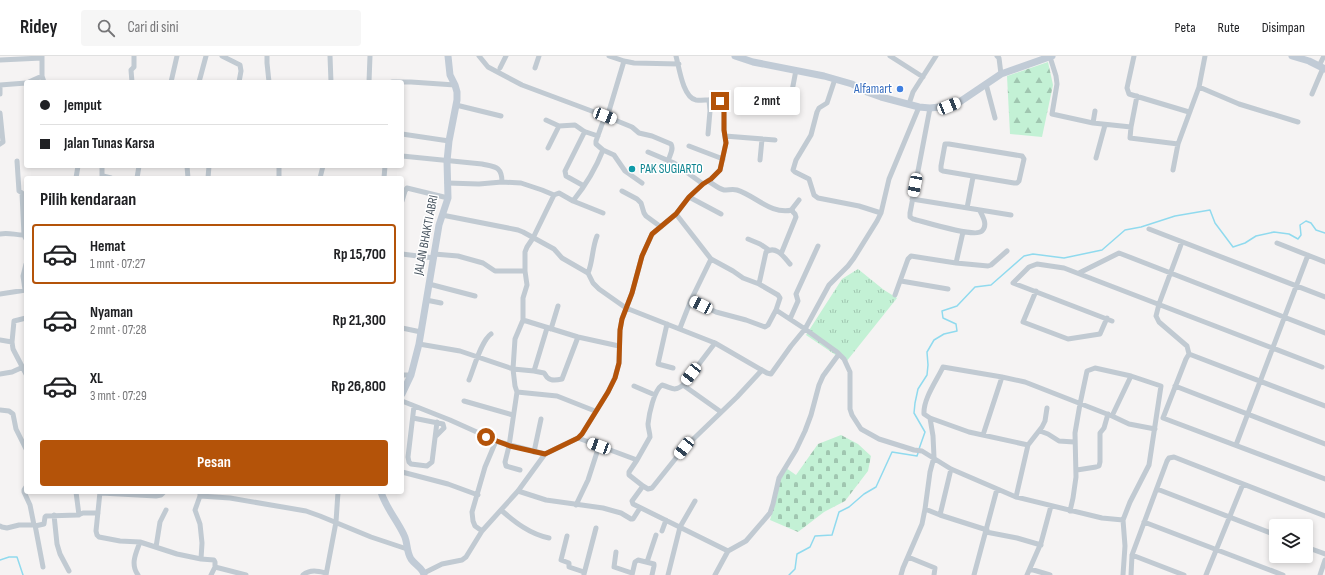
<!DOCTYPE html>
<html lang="id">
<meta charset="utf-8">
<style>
body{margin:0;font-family:"Sofia Sans Condensed",sans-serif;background:#f6f6f6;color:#202124;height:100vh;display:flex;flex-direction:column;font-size:15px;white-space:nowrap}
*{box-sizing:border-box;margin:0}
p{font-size:13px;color:#757577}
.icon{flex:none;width:22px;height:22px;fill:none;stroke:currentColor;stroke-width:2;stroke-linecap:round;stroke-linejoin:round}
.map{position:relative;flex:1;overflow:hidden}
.panel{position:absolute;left:24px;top:120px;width:380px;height:318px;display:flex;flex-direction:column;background:#fff;border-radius:4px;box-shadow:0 2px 6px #0003}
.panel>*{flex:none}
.banner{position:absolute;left:24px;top:24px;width:380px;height:88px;border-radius:4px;box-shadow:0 2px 6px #0003;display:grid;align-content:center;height:88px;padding:0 16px;background:#fff}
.tools{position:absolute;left:1269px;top:463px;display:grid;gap:8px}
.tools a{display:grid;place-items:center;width:44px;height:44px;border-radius:4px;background:#fff;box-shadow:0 2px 6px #0003;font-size:20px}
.end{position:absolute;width:18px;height:18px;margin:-9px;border:5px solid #b45309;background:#fff;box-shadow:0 0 0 2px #fff}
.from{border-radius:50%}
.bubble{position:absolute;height:28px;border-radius:4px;background:#fff;box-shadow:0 2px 6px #0003;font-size:13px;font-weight:700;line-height:28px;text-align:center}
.car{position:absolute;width:12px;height:24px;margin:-12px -6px;border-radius:5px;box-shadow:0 0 3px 1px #0007;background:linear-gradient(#fff 24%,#345 0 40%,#fff 0 76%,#345 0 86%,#fff 0)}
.banner b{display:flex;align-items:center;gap:14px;height:38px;font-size:15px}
.banner b+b{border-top:1px solid #e0e0e0}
.banner i{width:10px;height:10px;background:#202124}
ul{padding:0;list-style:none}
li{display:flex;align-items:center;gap:12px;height:60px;margin:0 8px 6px;padding:0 8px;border:2px solid transparent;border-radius:4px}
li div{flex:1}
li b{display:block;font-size:15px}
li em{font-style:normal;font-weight:700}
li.selected{border-color:#b45309}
li>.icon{width:36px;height:36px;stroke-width:1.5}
h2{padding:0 16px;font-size:18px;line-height:48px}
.cta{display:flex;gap:8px;margin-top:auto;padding:8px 16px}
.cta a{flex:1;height:46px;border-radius:4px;background:#b45309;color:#fff;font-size:16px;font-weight:700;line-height:46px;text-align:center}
header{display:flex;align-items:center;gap:24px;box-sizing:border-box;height:56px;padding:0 20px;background:#fff;border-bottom:1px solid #e0e0e0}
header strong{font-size:19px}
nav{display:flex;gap:22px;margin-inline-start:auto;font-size:14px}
.search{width:280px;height:36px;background:#f6f6f6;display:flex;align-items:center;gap:10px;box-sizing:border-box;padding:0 14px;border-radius:4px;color:#757577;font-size:15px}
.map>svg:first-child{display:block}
.grass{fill:url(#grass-tufts)}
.forest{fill:url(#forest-firs)}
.cemetery{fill:url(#cemetery-stones)}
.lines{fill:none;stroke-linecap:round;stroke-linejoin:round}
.stream{stroke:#90daee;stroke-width:1.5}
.street{stroke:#c1cad2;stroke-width:5}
.secondary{stroke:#c1cbd6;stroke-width:7}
.route{stroke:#b45309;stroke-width:5}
.shop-dot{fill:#3f7fe0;stroke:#fff;stroke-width:1.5}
.culture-dot{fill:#0f9aa8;stroke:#fff;stroke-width:1.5}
.labels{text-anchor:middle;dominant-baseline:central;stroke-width:3;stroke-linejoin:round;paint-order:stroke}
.shop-label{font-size:13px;fill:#366cbe;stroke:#fff;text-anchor:end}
.culture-label{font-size:13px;fill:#0d838f;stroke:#fff;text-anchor:start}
.street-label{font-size:13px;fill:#4a5661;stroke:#fff}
</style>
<header>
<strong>Ridey</strong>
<div class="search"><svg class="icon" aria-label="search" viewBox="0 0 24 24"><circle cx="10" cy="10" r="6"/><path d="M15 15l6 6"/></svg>Cari di sini</div>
<nav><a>Peta</a><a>Rute</a><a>Disimpan</a></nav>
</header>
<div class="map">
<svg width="1325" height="519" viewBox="0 0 1325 519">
<defs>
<pattern id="grass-tufts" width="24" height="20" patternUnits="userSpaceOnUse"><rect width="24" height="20" fill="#c3f1d5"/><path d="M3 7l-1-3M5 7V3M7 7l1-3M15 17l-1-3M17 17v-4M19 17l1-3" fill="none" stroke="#a0c6b0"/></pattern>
<pattern id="forest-firs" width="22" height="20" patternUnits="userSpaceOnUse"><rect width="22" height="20" fill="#c3f1d5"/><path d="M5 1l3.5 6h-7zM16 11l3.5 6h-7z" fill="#a0c6b0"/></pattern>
<pattern id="cemetery-stones" width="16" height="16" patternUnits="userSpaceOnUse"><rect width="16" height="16" fill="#c3f1d5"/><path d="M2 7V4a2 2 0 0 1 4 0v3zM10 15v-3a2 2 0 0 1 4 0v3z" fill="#a0c6b0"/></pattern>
</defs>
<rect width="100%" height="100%" fill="#f5f3f3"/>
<!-- grass -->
<path class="grass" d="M858,213L884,234L897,242L846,306L806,279L842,223Z"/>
<!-- forest -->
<path class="forest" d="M1048,6L1053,29L1042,81L1010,78L1007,20Z"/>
<!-- cemetery -->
<path class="cemetery" d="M841,379L858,388L871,400L868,415L845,445L824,456L798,476L770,464L777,441L778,428L786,412L796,419L818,388Z"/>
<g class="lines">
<!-- stream -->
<path class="stream" d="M919,393L925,376L914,357L915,347L918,333L927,319L928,309L927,296L934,284L944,278L957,275L956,268L943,262L942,255L957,250L975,231L991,229L1024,200L1033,198L1064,202L1102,194L1125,174L1141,171L1175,160L1210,154L1215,167L1233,191L1245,187L1256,180L1274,176L1289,178L1298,183L1301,179L1300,169L1306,165L1311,167L1316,174L1325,177
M0,504L9,501H17L23,519
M789,519L795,513L797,498L810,491L815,480L832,479L839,456L849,451L864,438L876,431L892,396L917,400L918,397"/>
<!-- street -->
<path class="street" d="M42,0V20L44,26
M222,0L240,9L241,15L239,26
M267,0V7L269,26
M330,0L331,26
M609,0L624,5L634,7L679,8
M890,0L923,21
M997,0L999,2L1001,18
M1134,0L1127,32L1129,38L1189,56
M1050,1L1056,20L1057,28L1052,58L1093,67L1131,71L1130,82L1178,88
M0,4L42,2
M624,5L609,55L605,60L632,71L639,77L652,80L671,88C674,93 670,99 668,105
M1319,10L1324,0
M500,12L506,0
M535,12L539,0
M835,23L827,47L819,52L817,56L811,79L796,104L793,114L795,116L809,123L814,139L818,142L859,150L881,157
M29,26L42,20
M132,26L131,14L134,11V0
M171,26L177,0
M199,26L206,0
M369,26L370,0
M392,26H411L455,29
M986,28L995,62
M1199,31L1239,48L1298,66
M792,35L796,14
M0,38V29L26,27
M1312,38L1323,12
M909,48L913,36L936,0
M456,49L501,60
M930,52L910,157V161L913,163C925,166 975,182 982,175C988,169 983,161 980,155
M0,57L3,86L0,88
M546,64L559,70L575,69L585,76
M1093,67L1095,55
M1131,71L1137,40
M402,78L449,85
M708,78L710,55L709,44
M725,80L775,84
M945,88H949L1022,100L1024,103L1019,125L1017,127H1014L943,115L941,114V110Z
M689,90L723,103
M548,92L559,70
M603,94L614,99L625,115L642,127
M648,96L674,107L703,128
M402,100L482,108C495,111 502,110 502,126
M1096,102L1105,69
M760,104L762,83
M17,105L19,135L22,137L24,179
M102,110V122
M187,110L188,122
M279,110V122
M1173,114L1178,88L1199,31L1205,0
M103,120L111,122
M76,122L78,110
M137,122L139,110
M208,122L209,110
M320,122L323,110
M384,122L385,110
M708,125C713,128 719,133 724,134C729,134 733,133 737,134C756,140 771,159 792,154
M447,127L479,128L502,126L521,127L542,134L554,139L559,137L573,145C585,130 596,112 603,94L596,88V85L605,60L522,29L488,11L479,0
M584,130L566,120L565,115L584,77L586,76L598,80
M622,135L637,143L641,147L644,157L646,160L661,171
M689,141L721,158
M912,143L1011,159
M402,145L405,135L407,132L448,142
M573,145L603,157
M967,152L973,121
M676,158L711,203L733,215L743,222L759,228L778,239L780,242L776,254L805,273L837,296L844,303L850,316V353L852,359L861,373L879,383L914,394L922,395L951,413L1016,441L1102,462L1123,464
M442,159L518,174L523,176L554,193L562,202L588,217L593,227L599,233L626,252L715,287L767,317L771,318L791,290L805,273L829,229L848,210L854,202L877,165L881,157L889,123L919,51
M1149,173L1325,241
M0,178C8,176 15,179 24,179L26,183
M748,183L760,188L769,194
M1182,186L1159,248L1156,260L1159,266L1187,290L1189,298L1186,303L1163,362L1325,423
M1277,187L1325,206
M402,198L434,202
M434,198L458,200L483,207L495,215H525
M781,198L796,161L795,158L793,156L792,153L799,144
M956,207L963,176
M588,217C593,205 592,192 597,180
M1079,217L1119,197L1325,277
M901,225L948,233
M429,228L475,240
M759,228L766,196C776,189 784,201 790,208
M25,234L23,220L26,208
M1036,235L1023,266L1068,283L1100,278L1107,262
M0,238L26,234
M895,239L908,203L911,200L956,207L988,210L991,209L1007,195
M426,244L441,247
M691,244L716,256L746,264L765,271L768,269L776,254
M790,263L798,245L796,238L818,190
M523,264L578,281L619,290
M1112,265L1013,227L1029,211L1037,208L1064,212L1322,311
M667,268L658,308L673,312
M402,272L421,276
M680,272L691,244L711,203
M551,273L558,250
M0,284L12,286L13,293L26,318
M12,286L14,265L26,262
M419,288L460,295L513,313L534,315L547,272
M1189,298L1325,350
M534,315L544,317C546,319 546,321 548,322C551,325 558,324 562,323L578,281
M0,318L12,316L23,311
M402,319H411
M469,324C474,312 481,285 491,278
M683,329L721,356
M634,330L655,339
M1175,330L1325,388
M517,336L557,340L595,355
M402,345L450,364L499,386L545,398L578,382L582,378L608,336L615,321L619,307L620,274L622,263L632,237L642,200L652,178L676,158L689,141L703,128L711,123L720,114L726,87L724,74V47C714,42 706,45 696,44C683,42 679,11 676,0
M464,345L513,359
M414,350L408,401L409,406L411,408L427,410L432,406L437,366
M0,354L9,355L13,358L16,373L26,393
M1112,360L1131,320
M413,362L443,368L444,372L436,380
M930,362L969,376L1028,389
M1040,375L1048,378L1059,385L1074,386
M983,379L1002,321
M578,382L637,404L629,416V419L643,430L632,445L633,448L728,495
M1236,389L1308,199
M534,396L541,363
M637,404L650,381C650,377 648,372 648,368C649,358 654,334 662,329C673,332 674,336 683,329L715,287
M520,414L506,410L505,406L509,390L517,336L515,330L513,313L515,283L523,264V242L527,229L525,215V196L527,191L533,182L554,139
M1077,414L1096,411L1099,410L1100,406V377L1104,372L1108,358
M402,416L448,428L478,439
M643,430L648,433L652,432L684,392L737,341L762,314
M26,431L24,434V436L30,449L34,469
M1157,433L1276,479
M518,435L546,444L603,452L621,457L631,463H633L640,452
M76,436L79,459
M100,436L96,475L97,479L99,481L120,485L140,486L177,498L201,503L214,504L215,506V511L211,519
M200,436V440L195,454L200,468L202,487L201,503
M101,437L156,440L161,439L164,436
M200,440L230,442L306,455L320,460L371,481L407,493
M1016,441L1028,389L1042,371L1045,365L1047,352
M576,449L588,424L599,390
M925,453L940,459L987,474
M501,454C516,467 530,478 549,482
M1070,455L1073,442L1076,421L1075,377L1080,348L1087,315L1095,312L1131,320L1161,330L1149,409L1130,446L1123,464L1125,490L1123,519
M54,459L57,488L60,498L69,515
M940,459L951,413
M1144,466L1283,519
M0,470L2,471L7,472L19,469H35L43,511
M35,470L44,468L45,461L46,460L78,459L83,457H98
M482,475L475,470L473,465L472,456L485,411L496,385
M662,475L666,464
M986,476L1017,482L1041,489
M567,480L561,504L569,507V511L584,516
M156,491L160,466L166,454
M1306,491L1325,498
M616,496L614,511L632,517
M1132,499L1184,519
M908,501L935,512L934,519
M647,506L656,479
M215,511L246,519
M1030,513L1050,519
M424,517L442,508L462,504L466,501L482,475L518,435L545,398
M584,518L596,472
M138,519C130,508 136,497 140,486
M303,519C310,513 318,515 326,517
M326,519L336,466L338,436
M632,519L635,506L638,504L654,508V510L652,519
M668,519L680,471L695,445
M715,519L728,495L746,485L770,457L773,448L779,422L796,394L805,375L811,359L819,329L823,320L839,298
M901,519L903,512L922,468L925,453L930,416L934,401L933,380L930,362L924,358C923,343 937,324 943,311L1002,321L1025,326L1112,360L1129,368L1155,373
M974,519L997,433
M1027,519L1041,487L1051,450
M1131,519L1132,499L1167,405L1169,402L1174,401L1325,460
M1206,519L1243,428
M1320,519L1325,504"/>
<!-- secondary -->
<path class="secondary" d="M735,0L753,6L824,20L852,28L867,36L881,41L919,51L930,52L949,50L958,47L1001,18L1052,0
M1292,0L1309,5L1325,13
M402,338L411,319L419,288L439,169L448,142L447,105L449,85L457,44V36L455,29L450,19L448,0
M381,436C386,452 397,464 404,479C408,487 406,495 411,503C415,509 423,512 424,519"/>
</g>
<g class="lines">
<!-- route -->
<path class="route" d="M486,381L510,390L545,398L578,382L582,378L608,336L615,322L619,307L620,274L622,263L632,237L642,200L652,178L676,158L689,141L703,128L711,123L720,114L726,87L724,74V47L720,45"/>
</g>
<!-- markers -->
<circle class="shop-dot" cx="900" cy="33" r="4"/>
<circle class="culture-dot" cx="632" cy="113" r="4"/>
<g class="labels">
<!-- shop labels -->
<g class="shop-label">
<text x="892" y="33">Alfamart</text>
</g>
<!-- culture labels -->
<g class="culture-label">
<text x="640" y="113">PAK SUGIARTO</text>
</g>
<!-- street labels -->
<g class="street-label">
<text transform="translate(426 179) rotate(-79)">JALAN BHAKTI ABRI</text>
</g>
</g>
</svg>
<div class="tools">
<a><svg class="icon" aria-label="layers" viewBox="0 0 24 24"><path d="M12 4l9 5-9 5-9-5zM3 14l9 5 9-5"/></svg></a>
</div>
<i class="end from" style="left:486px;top:381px"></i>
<i class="end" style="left:720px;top:45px"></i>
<div class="bubble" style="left:734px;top:31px;width:66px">2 mnt</div>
<i class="car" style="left:949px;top:50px;rotate:68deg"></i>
<i class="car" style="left:605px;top:60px;rotate:111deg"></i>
<i class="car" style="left:915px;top:129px;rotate:191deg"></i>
<i class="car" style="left:701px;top:249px;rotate:296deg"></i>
<i class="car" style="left:691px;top:318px;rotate:218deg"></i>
<i class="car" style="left:599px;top:390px;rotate:290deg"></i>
<i class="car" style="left:684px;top:392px;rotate:218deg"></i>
<div class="banner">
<b><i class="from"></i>Jemput</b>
<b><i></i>Jalan Tunas Karsa</b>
</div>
<section class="panel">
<h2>Pilih kendaraan</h2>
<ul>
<li class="selected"><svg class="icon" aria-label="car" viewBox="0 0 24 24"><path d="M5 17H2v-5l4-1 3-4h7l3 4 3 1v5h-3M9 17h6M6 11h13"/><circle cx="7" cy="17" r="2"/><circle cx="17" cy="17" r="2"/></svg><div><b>Hemat</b><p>1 mnt · 07:27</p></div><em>Rp 15,700</em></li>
<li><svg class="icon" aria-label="car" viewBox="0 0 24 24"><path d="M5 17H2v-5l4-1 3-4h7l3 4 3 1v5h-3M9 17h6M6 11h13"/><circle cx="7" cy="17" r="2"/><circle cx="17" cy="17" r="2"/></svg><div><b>Nyaman</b><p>2 mnt · 07:28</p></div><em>Rp 21,300</em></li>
<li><svg class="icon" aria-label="car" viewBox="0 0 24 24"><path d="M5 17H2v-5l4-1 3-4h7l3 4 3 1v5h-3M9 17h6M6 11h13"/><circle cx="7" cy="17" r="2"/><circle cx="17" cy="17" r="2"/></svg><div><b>XL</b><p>3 mnt · 07:29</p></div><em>Rp 26,800</em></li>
</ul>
<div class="cta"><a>Pesan</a></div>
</section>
</div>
